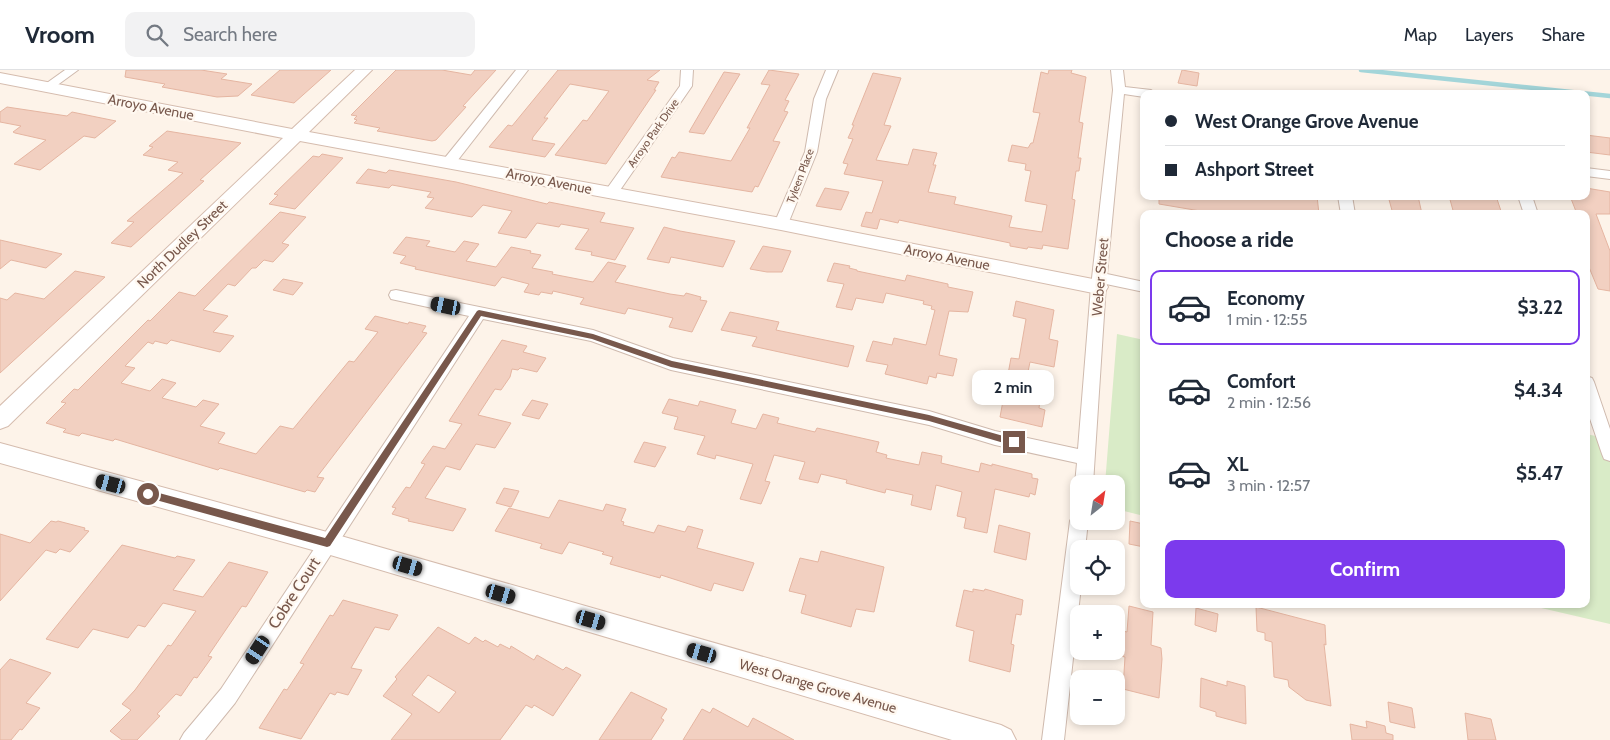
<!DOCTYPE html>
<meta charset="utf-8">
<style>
body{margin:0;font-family:Cabin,sans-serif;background:#f2f2f3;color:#1f2937;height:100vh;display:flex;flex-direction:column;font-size:19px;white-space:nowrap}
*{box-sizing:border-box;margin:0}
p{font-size:16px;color:#747a83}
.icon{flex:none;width:28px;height:28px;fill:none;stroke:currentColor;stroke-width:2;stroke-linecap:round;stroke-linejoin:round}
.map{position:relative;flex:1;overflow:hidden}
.sheet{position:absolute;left:1140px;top:140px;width:450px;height:398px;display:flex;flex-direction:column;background:#fff;border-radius:10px;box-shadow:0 2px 8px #0003}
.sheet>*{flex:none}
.hud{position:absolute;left:1140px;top:20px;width:450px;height:110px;border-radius:10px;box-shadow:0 2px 8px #0003;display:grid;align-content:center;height:110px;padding:0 25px;background:#fff}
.needle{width:32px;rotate:30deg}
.fabs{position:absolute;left:1070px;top:405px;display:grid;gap:10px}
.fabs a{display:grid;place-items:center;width:55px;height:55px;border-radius:10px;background:#fff;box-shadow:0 2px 8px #0003;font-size:25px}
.end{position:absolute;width:22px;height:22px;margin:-11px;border:6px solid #78584c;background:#fff;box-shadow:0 0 0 2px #fff}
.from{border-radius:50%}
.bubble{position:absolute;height:35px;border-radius:10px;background:#fff;box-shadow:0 2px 8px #0003;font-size:16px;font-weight:700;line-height:35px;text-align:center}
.car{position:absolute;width:15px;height:30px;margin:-15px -8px;border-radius:6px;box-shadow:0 0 4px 1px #0007;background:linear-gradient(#222 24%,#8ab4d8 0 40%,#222 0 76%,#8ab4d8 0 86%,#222 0)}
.hud b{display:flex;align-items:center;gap:18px;height:48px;font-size:19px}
.hud b+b{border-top:1px solid #e0e1e3}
.hud i{width:12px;height:12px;background:#1f2937}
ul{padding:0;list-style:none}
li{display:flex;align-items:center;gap:15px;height:75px;margin:0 10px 8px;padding:0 15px;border:2px solid transparent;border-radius:10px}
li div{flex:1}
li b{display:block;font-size:19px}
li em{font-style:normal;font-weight:700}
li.on{border-color:#7c3aed}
li>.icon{width:45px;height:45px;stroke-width:1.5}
h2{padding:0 25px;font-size:22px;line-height:60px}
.button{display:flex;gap:10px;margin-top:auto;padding:10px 25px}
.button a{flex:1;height:58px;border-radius:10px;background:#7c3aed;color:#fff;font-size:20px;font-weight:700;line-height:58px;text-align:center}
header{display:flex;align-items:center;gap:30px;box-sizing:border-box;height:70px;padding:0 25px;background:#fff;border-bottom:1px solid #e0e1e3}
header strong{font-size:24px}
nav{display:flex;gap:28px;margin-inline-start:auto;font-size:18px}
.search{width:350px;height:45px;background:#f2f2f3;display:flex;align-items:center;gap:12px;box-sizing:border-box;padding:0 18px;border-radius:10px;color:#747a83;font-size:19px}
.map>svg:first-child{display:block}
.green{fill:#d9ebc7}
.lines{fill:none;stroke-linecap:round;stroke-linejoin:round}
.stream{stroke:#a3d5d9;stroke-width:4.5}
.building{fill:#f2d0c1;stroke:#e5b5a1;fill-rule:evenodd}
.street-casing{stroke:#cfbaae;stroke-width:2}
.secondary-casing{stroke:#d5bcae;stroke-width:2}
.street{fill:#fff;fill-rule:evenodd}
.secondary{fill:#fff;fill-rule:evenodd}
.route{fill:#78584c}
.labels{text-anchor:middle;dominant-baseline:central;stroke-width:4.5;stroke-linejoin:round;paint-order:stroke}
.far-street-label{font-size:11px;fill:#78584c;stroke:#fff8f0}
.street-label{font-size:14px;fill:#78584c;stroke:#fff8f0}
.near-street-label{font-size:16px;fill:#78584c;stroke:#fff8f0}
</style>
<header>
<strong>Vroom</strong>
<div class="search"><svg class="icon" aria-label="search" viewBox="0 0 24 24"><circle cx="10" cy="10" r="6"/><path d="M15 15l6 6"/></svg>Search here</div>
<nav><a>Map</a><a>Layers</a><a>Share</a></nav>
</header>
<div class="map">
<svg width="1610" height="670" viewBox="0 0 1610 670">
<rect width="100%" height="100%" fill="#fdf3e9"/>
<!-- green -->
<path class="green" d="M1117,264L1144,270V446L1116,439V414H1105Z
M1586,364L1610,369V554L1524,534H1586Z"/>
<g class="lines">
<!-- stream -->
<path class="stream" d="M1361,0L1610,26"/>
</g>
<!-- building -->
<path class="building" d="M126,0H201L227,4L221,9L252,14L238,26L217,27L162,17L165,14L125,7Z
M280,0H331L294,33L251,25Z
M396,0H442L471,5L475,0H496L463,36L466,37L436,70L432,71L377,61L380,58L354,53L357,50L354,49L357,46L351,45Z
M558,0H660L647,10L659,12L654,20H656L606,94L555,85L583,50L587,51L609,21L570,14L544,48H548L533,67L532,70L555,74L545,87L489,77L508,55L512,56Z
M769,0L799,4L785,30L789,31L784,41L788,42L773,71L780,72L758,117L755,116L752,122L661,107L672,87L675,88L679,82L731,91L750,58H747L770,15L761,14Z
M1049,0H1072L1071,3L1086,7L1079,52L1083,53L1078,88H1081L1079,101H1076L1072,129L1075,130L1068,179L1043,175L1042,179L1028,177L1027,179L1010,176V173L899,150L898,153L880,149L877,159L861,156L866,142L872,143L883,111L844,104L848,94L843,93L853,69L848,68L854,55H852L873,3L901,8L884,55L891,56L876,90L908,95L913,79L937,83L933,95H936L928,122L956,127L954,134L1012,146L1009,157L1042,162L1047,135L1025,131L1031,101L1025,100L1026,94L1008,91L1012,75L1028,78L1031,73H1033L1040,43L1033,42L1041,2L1048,4Z
M1182,0L1199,3L1197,16L1178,13Z
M724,2L740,4L704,64L689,62Z
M7,37L67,46L72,42L116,51L95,68L84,66L40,100L14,94L46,70L15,63L13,62L21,56L0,52V42Z
M167,61L241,73L200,110L204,111L131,177L111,173L134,152L127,151L183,103L168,100L178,92L143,85L153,77L149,76Z
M1586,65L1610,68V85L1586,82Z
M322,84L343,88L295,139L269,134L278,125L274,124L313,86L319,87Z
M368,99L386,103L389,100L456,112L547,134L549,132L605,143L600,152L634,158L615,190L591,185L592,182L575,179L589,159L561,154L559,157L537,153L526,168L498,163L512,141L483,135L472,147L425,138L434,128L427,127L431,122L392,115L389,118L356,113Z
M825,118L849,122L841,140L816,136Z
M1586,118L1610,122V144H1596L1610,181V221L1598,219L1586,190V144H1577L1570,126H1586Z
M1159,126H1317L1319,144H1218L1159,134Z
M1388,126H1418L1422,144H1393Z
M1449,126H1496L1502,144H1454Z
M280,142L306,147L282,173L289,175L273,192L264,190L256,198H252L235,216L228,214L203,240L228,246L213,262L234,266L220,282L171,270L167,274L155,271L153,274L148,272L125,296L135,298L121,313L150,321L162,309L176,313L162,328L196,337L203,330L219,334L200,356L225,363L218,373L256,384L280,356L293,359L349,291L354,292L378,262L365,259L375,246L408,254L409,252L426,256L422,262L427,263L317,407L324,408L315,422L307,420L305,422L220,398L218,400L115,369L113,371L82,363L79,366L63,362L66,359L46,353L66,333L61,332L74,319L78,320L148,250L150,251L179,222L195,226Z
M664,157L680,161L735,171L723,197L671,187L669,193L647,189Z
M406,167L430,171L426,176L455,182L464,171L479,174L466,191L496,197L511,177L531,181L530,183L541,185L532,198L553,202L552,204L593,212L608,192L626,196L615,212L670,224L684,226L686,223L701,227L700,230L707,231L692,262L669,257L673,248L628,238L625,244L580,234L584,228L553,221L552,224L541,222L539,225L524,222L529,214L502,207L495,216L415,199L416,197L400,193L406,186L393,183Z
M0,170L62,184L46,198L11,190L0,199Z
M763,176L791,181L782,202H767L750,199Z
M834,193L850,196L849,198L857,200V201L905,211L907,205L948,214V217L973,222L968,242L949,241L939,285L957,289L953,306L937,303L936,308L929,306L927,314L885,304L888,295L866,291L873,271L892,275L894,268L926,275L935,240L931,239L932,236L923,234L924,231L886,223L883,233L856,228L852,240L836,237L844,214L827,211Z
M75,201L105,207L0,303V228L7,230L15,223L44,229Z
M283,209L303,213L293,225L273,220Z
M1016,231L1054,240L1049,269L1058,271L1054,297L1030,292L1023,326L1040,330L1039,338L1045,340L1042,357L1000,347L1011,288L1019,289L1026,249L1013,246Z
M730,242L779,252L776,260L854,276L848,297L752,276L757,267L721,260Z
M502,270L527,276L523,282L546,288L537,302L520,298L518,300L512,299L510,307L501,320L495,319L478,345L511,353L495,378L476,374L460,400L446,396L425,428L466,439L453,461L408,451L409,449L392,444L396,438L392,437L406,417L410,418L425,394L421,393L433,376L445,379L462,354L449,351Z
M669,329L698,336L700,331L736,340L731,353L756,359L763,344L779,348L777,353L815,362L817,358L879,372L876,382L887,385L886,388L919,395L922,382L942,386L941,393L979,402L981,393L992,396V394L1032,404V408L1038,409L1035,425L1030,423L1029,427L995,419L987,463L964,458L966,448L957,446L962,422L936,415L931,440L911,435L913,425L886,419L885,423L846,413L847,410L821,404L818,413L799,409L805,392L774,385L765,411L770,412L761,434L740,429L753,394L716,385L715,389L697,384L705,366L674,359L678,347L662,343Z
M532,330L548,334L539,349L522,345Z
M644,372L666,377L655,397L634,392Z
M504,418L519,421L511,437L496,433Z
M559,430L603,441L606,434L626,439L621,451L624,452L623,455L654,463L658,455L685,462L688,456L703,460L697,478L754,493L743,521L714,513L711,521L661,505L660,508L610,494L613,487L602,484L604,482L569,472L562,484L540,478L542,474L495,461L509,438L549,448Z
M51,451L56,452L58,451L85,458L84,460L89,461L70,482L60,479L56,483L46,480L0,531V464L30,473Z
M1130,451L1144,454V477L1129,474Z
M999,455L1030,463L1026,490L994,482Z
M122,475L175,488L177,486L195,490L173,520L203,527L229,492L268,502L246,537L242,536L208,586L212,587L197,608L194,607L181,626L176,624L157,644L160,646L137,670H122L110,661L131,640L122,634L135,620L168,575L171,576L196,541L163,533L145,557L138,555L128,568L93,559L78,578L46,569Z
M821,481L884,497L874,542L856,539L851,557L801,543L806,525L789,521L800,488L818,492Z
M973,519L984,521L985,519L1023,530L1021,545L1016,544L1011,574L1014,575L1010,602L969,591L974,561L956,556L964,520L973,522Z
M343,530L398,545L389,560L375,557L351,598L362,600L348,625L337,622L335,625L330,623L301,669L259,658L284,619L287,620L304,594L300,593L330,545L333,546Z
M1129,536L1153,542L1151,575L1161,578L1162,589L1159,628L1123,619L1125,587L1121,586L1123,561L1127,562Z
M1256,537L1325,555L1326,575L1324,574L1331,636L1306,630L1289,617L1288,610L1274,607L1272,572L1265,570V563L1257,561Z
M1196,538L1218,544L1216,562L1195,555Z
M438,557L469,574L475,567L483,572L485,570L498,577L500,574L510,579L511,576L534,590L537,585L563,600L566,597L581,605L553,646L534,635L532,638L526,635L500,670H391L412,644L383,626L397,609L395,607ZM428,605L456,622L439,643L412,625Z
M10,589L51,603L26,633L40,638L22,660L20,659L11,670H0V600Z
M1201,608L1227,616V611L1245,616L1246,654L1216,646V642L1200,637Z
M631,622L667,639L661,648L664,650L651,670H599Z
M1388,632L1412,638L1415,658L1390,652Z
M713,638L748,657L753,648L794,670H683L702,639L710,643Z
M1465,643L1491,649L1496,670H1468Z
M1366,651L1385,656L1386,663L1393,665V670H1352L1350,654L1367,658Z"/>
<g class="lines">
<!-- street casing -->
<g class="street-casing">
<path id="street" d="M65,0H78L52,19H44L42,17L44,15Z
M516,0H528L454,95H444L443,92L444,89Z
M681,0H693L692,16L616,126H606L604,123L606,120L680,16Z
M826,0H838L826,29L817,82L788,154L786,157H776L774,154L805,82L814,29Z
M1111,0H1123L1125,17L1151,20L1157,24H1144V27L1124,24L1107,204L1144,212V222L1106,214L1093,414H1079L1078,419L1075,414L1077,393L995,375L929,355L671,300L591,271L483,249L235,633L205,670H180L184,663L221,619L469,246L391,229L389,225L391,221L396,220L593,260L673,288L929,341L995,361L1078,379L1091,217L1113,20Z
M1586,98L1610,101V109L1586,106Z
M1338,126H1352L1355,144H1341Z
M1518,126H1532L1538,144H1524Z
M1586,306L1592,308L1594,312L1610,359V391L1604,389L1602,384L1586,337Z
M1079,443V451H1088L1085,479H1079V516H1081L1064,670H1042L1070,451L1073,445Z"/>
</g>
<!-- secondary casing -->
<g class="secondary-casing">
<path id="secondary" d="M355,0H372L309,62L781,148L1098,210L1105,212L1108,217L1105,222L1098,224L781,160L300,71L8,356L0,359V336L283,68L0,13V3L292,59Z
M0,373L327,462L1001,655L1011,660L1016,670H952L327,484L0,393Z"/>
</g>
<!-- street -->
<use href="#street" class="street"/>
<!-- secondary -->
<use href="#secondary" class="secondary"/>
</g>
<!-- route -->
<path class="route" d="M479,240L593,264L672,291L929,345L1014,369L1018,372L1014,376L929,351L671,297L592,269L481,246L330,476L327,477L145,427L143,424L148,420L325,468L477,241Z"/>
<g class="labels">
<!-- far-street labels -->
<g class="far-street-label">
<text transform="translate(653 63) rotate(-55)">Arroyo Park Drive</text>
<text transform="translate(800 106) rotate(-69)">Tyleen Place</text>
</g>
<!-- street labels -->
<g class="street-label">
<text transform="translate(151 37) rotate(11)">Arroyo Avenue</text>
<text transform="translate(549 111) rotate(11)">Arroyo Avenue</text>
<text transform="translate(182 174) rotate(-44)">North Dudley Street</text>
<text transform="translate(947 187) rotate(11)">Arroyo Avenue</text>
<text transform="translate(1100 207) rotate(-85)">Weber Street</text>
<text transform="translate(818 616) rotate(16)">West Orange Grove Avenue</text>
</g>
<!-- near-street labels -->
<g class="near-street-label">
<text transform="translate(294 523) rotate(-57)">Cobre Court</text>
</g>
</g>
</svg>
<div class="fabs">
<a><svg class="needle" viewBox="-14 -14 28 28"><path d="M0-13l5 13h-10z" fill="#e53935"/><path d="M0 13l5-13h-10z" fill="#747a83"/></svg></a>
<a><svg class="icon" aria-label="locate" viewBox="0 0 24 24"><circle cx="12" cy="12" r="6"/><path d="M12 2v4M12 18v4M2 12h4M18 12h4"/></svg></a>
<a>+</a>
<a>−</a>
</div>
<i class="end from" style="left:148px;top:424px"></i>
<i class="end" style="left:1014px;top:372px"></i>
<div class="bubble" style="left:972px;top:300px;width:82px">2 min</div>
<i class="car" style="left:446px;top:236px;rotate:282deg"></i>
<i class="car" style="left:111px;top:414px;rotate:285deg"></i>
<i class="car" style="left:408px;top:496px;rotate:106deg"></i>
<i class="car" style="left:501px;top:524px;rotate:106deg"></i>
<i class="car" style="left:591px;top:550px;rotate:106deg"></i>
<i class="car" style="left:258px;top:580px;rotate:213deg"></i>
<i class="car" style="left:702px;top:583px;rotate:286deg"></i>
<div class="hud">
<b><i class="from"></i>West Orange Grove Avenue</b>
<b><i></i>Ashport Street</b>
</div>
<section class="sheet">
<h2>Choose a ride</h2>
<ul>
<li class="on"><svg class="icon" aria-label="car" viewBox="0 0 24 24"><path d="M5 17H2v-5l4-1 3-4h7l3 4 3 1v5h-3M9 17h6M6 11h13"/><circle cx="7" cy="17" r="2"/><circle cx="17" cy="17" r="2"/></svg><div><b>Economy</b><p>1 min · 12:55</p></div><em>$3.22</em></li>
<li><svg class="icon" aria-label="car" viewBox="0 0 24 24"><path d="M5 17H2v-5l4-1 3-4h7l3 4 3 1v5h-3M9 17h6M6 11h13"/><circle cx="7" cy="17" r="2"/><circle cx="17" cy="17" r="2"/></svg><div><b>Comfort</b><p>2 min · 12:56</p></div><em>$4.34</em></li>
<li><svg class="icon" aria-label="car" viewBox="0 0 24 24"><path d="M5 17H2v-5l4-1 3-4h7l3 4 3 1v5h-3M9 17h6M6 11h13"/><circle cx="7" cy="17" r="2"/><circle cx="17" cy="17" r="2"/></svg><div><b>XL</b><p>3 min · 12:57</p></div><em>$5.47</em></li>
</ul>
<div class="button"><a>Confirm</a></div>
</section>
</div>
